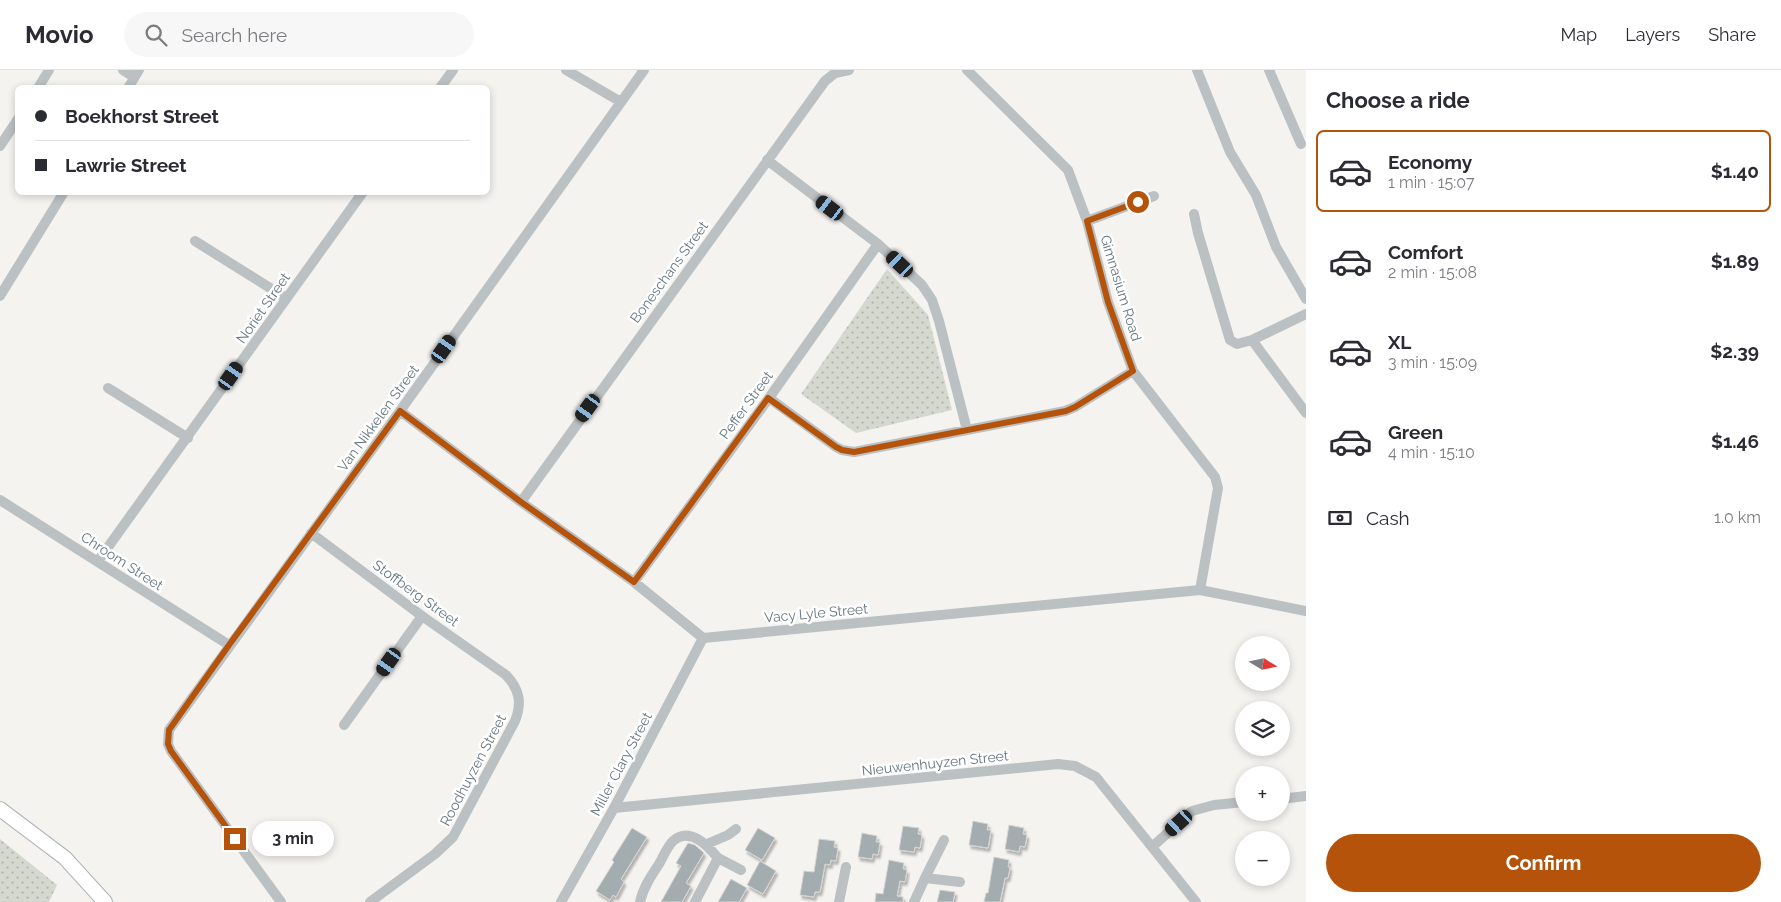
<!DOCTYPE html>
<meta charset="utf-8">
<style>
body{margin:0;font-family:Raleway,sans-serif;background:#f7f7f7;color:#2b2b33;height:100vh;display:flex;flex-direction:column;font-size:19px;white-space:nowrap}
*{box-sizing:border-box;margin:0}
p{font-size:16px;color:#7c7c81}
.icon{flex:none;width:28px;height:28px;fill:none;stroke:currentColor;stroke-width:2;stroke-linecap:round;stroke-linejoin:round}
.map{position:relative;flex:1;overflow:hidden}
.panel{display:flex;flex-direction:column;background:#fff;width:475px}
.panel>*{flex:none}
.banner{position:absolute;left:15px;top:15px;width:475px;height:110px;border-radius:8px;box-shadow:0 2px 8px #0003;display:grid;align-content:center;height:110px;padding:0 20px;background:#fff}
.needle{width:32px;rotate:100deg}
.controls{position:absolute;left:1235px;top:566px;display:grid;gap:10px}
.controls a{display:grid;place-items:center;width:55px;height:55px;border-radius:50%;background:#fff;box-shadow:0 2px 8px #0003;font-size:25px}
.end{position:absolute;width:22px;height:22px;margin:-11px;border:6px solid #b45309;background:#fff;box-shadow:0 0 0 2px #fff}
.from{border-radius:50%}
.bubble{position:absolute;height:35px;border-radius:18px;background:#fff;box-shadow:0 2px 8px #0003;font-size:16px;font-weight:700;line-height:35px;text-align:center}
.car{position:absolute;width:15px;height:30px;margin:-15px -8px;border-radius:6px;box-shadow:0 0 4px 1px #0007;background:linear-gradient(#222 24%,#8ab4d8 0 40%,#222 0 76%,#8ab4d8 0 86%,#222 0)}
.banner b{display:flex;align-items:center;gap:18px;height:48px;font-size:19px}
.banner b+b{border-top:1px solid #e1e1e2}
.banner i{width:12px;height:12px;background:#2b2b33}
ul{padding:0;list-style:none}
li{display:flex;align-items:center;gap:15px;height:82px;margin:0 10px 8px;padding:0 10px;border:2px solid transparent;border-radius:8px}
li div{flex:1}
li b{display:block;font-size:19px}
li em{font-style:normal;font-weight:700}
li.on{border-color:#b45309}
li>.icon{width:45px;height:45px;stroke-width:1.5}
h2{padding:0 20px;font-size:22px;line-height:60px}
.pay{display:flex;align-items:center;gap:12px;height:55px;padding:0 20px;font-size:19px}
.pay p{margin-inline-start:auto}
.action{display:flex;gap:10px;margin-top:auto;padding:10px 20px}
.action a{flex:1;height:58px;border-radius:30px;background:#b45309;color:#fff;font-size:20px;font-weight:700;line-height:58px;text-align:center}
header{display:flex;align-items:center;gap:30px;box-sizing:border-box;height:70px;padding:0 25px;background:#fff;border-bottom:1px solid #e1e1e2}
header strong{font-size:24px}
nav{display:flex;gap:28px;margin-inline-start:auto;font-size:18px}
.search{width:350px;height:45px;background:#f7f7f7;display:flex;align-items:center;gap:12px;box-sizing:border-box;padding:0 18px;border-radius:28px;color:#7c7c81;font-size:19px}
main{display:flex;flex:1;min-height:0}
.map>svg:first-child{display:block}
.park{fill:url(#park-dots)}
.building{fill:#a3acaf;stroke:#d5d5d3;filter:url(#shadow)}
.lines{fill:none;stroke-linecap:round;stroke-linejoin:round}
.major-casing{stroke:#aeb4b6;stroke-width:16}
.minor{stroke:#bbc0c2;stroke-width:10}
.major{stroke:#fff;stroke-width:14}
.route{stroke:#b45309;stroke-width:6}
.labels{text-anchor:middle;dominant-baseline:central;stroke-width:5;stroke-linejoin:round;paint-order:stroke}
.street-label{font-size:14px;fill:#65777f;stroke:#fff}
</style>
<header>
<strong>Movio</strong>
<div class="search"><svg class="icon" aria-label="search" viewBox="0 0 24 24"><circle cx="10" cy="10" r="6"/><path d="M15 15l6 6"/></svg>Search here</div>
<nav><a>Map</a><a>Layers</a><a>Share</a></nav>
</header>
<main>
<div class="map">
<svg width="1306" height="832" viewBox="0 0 1306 832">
<defs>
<pattern id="park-dots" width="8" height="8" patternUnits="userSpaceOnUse" patternTransform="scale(1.25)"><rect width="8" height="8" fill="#d4d8cf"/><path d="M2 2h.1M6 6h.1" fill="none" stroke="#b0b4ad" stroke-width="1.8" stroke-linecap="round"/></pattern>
<filter id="shadow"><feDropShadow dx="2" dy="3.5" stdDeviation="1" flood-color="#0004"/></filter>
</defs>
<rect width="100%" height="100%" fill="#f4f3f0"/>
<!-- park -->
<path class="park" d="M887,199L928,245L952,340L856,363L801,324Z
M0,769L57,815L49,832H0Z"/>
<!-- building -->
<path class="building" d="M973,751L988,754L987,760H991L988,778L969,775Z
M1009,755L1024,758L1023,764L1027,765L1025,777L1020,776L1019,782L1005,779Z
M903,756L919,758L918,764L922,765L920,778L915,777L914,782L899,780Z
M632,758L647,767L621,809L624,812L616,827L613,825L610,830L596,821L614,792L612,790Z
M758,758L775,768L762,790L745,780Z
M862,763L877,766L876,772H880L878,785L873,784L872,789L858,787Z
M819,769L835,771L834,777L838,778L836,791L831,790L830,795L825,794L820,822H815L814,827L800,825L804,801L814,802Z
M688,773L695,775L704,783L686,813L691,816L682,832H661L681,796L676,793Z
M994,787L1009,790L1008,797H1010L1008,808H1005L1000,832H984L986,823H988Z
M889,790L904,793L903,799L907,800L905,812L900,811L897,826L903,827V832H875L876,823L883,824Z
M760,791L776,801L763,824L747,815Z
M731,809L747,818L739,832H718Z
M940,820L955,822L953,832H937Z"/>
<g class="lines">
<!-- major casing -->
<g class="major-casing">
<path id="major" d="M0,739L65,788L105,832"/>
</g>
<!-- minor -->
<path class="minor" d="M123,0L134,7
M566,0L621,32
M967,0L1068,100L1087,151L1108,232L1133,301L1215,407L1218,418L1200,520
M1197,0L1230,82L1256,125L1276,177L1306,229
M1269,0L1301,74
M38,18L49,0
M128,18L139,0
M440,18L453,0
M0,76L18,49
M767,90L878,174L922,215L932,230L939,251L967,360
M1194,144L1198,163L1230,270L1237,274L1252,270
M1087,151L1154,126
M195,171L286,228
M0,226L64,122
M1306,244L1252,270L1306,343
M108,318L188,368
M769,328L836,377L842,380L854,382L1065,341L1075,337L1133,301
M400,341L521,432L634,512L703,568L1200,520L1306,541
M0,430L229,575
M521,432L825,11L835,3L849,0
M311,463L422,546L506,605C520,620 522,633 515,651L453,767L435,784L370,832
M98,491L363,122
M634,512L769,328L878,174
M344,655L422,546
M1281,729L1306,726
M614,738L1058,694L1075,696L1096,707L1196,832
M707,774L728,765L736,759
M1152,777L1192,741L1214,735L1244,732
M718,788L741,800
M925,808L944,770
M281,832L171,681L168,674L169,660L400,341L644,0
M561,832L614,738L703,568
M640,832C643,818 651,806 659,794C663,787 667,777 673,771C690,756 708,776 718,788L695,832
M839,832L846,797
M914,832L925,808L960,812"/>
<!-- major -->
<use href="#major" class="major"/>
</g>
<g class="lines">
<!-- route -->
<path class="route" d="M235,769L171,681L168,674L169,660L229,575L400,341L521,432L634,512L768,328L836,377L842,380L854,382L1066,341L1075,337L1133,301L1108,232L1087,151L1138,132"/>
</g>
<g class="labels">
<!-- street labels -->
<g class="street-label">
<text transform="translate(669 202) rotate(-54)">Boneschans Street</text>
<text transform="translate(1121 218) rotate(73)">Gimnasium Road</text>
<text transform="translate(263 238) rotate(-55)">Noriet Street</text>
<text transform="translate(746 335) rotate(-54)">Peffer Street</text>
<text transform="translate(378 348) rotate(-54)">Van Nikkelen Street</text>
<text transform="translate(122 491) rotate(33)">Chroom Street</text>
<text transform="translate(416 523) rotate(36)">Stoffberg Street</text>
<text transform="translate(816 543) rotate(-5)">Vacy Lyle Street</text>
<text transform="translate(935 693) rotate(-6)">Nieuwenhuyzen Street</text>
<text transform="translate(621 694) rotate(-62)">Miller Clary Street</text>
<text transform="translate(473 700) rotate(-62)">Roodhuyzen Street</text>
</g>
</g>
</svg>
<div class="controls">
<a><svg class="needle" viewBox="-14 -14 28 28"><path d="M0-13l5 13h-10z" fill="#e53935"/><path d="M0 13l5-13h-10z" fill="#7c7c81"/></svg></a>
<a><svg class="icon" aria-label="layers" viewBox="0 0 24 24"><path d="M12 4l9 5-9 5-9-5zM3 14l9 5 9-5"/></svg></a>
<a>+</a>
<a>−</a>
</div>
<i class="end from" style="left:1138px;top:132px"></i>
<i class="end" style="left:235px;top:769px"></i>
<div class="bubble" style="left:252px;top:751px;width:82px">3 min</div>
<i class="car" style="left:830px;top:138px;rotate:307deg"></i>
<i class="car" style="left:900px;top:194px;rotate:313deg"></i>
<i class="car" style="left:444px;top:279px;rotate:35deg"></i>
<i class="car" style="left:231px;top:306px;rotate:35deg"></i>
<i class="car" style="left:588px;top:338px;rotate:216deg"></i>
<i class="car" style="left:389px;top:592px;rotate:215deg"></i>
<i class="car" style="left:1179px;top:753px;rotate:228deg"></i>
<div class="banner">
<b><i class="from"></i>Boekhorst Street</b>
<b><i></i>Lawrie Street</b>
</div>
</div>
<section class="panel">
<h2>Choose a ride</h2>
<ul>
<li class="on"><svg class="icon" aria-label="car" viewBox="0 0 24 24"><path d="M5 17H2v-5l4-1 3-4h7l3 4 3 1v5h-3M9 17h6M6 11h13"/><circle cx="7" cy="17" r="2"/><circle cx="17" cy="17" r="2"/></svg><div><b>Economy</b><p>1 min · 15:07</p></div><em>$1.40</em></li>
<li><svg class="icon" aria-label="car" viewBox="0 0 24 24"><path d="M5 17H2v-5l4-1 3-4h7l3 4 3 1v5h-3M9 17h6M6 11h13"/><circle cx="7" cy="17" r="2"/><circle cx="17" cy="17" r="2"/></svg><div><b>Comfort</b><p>2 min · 15:08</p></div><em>$1.89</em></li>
<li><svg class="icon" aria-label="car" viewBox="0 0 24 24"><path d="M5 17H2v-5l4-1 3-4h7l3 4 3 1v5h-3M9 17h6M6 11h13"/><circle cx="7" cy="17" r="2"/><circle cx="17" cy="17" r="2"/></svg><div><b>XL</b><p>3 min · 15:09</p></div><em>$2.39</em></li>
<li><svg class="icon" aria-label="car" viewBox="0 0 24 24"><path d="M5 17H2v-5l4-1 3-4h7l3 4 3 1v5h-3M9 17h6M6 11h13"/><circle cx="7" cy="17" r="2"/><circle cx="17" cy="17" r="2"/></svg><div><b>Green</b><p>4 min · 15:10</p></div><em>$1.46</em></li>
</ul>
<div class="pay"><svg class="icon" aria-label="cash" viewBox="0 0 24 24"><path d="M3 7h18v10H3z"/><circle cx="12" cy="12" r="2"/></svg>Cash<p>1.0 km</p></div>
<div class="action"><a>Confirm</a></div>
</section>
</main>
